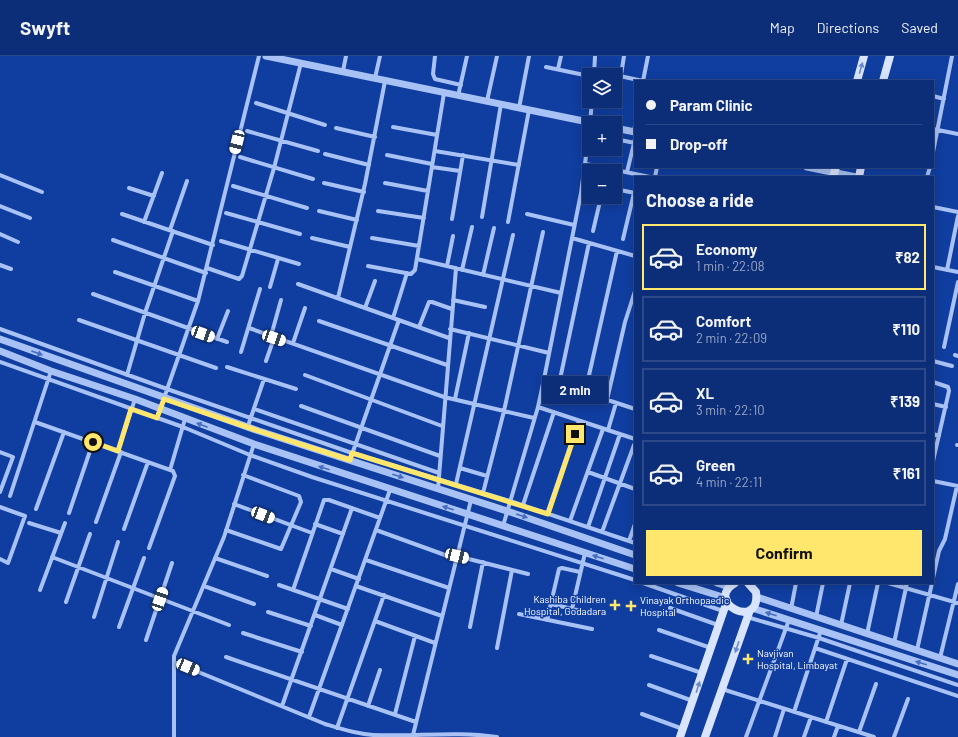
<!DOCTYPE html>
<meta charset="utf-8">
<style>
body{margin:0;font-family:Barlow,sans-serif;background:#1a3a80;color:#f1f3f6;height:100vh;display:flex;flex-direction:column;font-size:15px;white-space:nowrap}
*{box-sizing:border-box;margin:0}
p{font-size:13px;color:#9aa8c6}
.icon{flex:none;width:22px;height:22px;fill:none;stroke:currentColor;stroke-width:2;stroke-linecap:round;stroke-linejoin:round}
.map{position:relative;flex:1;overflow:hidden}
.side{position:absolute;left:634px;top:120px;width:300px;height:408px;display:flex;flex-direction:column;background:#0c2e78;border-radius:0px;box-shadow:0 2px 10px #0003,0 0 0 1px #2c4a8a}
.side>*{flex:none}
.guide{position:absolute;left:634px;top:24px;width:300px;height:88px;border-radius:0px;box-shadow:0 2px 10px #0003,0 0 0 1px #2c4a8a;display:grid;align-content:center;height:88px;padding:0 12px;background:#0c2e78}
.tools{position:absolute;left:582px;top:12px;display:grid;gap:8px}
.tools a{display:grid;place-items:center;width:40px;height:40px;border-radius:0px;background:#0c2e78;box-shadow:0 2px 10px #0003,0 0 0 1px #2c4a8a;font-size:20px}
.end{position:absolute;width:18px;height:18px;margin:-9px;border:5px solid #ffe66c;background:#111;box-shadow:0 0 0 2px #111}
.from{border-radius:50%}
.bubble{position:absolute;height:28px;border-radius:0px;background:#0c2e78;box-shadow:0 2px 10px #0003,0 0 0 1px #2c4a8a;font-size:13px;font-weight:700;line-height:28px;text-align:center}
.car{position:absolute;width:12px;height:24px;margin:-12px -6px;border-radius:5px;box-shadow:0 0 3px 1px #0007;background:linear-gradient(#fff 24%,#345 0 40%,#fff 0 76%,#345 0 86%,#fff 0)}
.guide b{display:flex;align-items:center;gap:14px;height:38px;font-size:15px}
.guide b+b{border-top:1px solid #2c4a8a}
.guide i{width:10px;height:10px;background:#f1f3f6}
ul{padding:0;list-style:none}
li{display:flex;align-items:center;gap:12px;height:66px;margin:0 8px 6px;padding:0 4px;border:2px solid #2c4a8a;border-radius:0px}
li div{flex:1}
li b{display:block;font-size:15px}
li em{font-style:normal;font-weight:700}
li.on{border-color:#ffe66c}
li>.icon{width:36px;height:36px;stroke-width:1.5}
h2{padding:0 12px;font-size:18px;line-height:48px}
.primary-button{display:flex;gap:8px;margin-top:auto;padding:8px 12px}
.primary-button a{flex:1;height:46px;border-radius:0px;background:#ffe66c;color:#111;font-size:16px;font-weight:700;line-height:46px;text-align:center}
header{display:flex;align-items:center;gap:24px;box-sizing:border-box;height:56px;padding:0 20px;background:#0c2e78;border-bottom:1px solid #2c4a8a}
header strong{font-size:19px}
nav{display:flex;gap:22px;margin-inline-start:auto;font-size:14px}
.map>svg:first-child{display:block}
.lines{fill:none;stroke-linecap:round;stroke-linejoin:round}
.minor{stroke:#a8c2f5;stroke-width:4}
.tertiary{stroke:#a8c2f5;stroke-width:7}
.secondary{stroke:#d9e4fe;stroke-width:8}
.oneway{fill:#6a89ca}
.oneway2{fill:#456cbe}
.route{stroke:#ffe66c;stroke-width:5}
.poi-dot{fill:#ffe66c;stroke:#103ea0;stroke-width:1.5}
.labels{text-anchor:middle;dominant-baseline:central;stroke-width:3;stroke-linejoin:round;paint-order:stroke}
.poi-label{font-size:10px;fill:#fff;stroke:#103ea0;text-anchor:start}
</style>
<header>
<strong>Swyft</strong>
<nav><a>Map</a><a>Directions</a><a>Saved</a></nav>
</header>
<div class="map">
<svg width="958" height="681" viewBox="0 0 958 681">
<rect width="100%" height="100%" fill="#103ea0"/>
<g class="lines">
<!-- minor -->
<path class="minor" d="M435,0L433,18L435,23L461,29
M546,11L589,20
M558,13L561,0
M343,15L346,0
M594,15L613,19
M594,19L595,0
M615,19L643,25
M375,22L380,0
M643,25L648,0
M458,40L467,0
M933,40L944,43
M487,45L497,0
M617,45L624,0
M256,47L325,69
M519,52L529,0
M590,67L592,45
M393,71L437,79
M336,72L375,81
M933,73L958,78
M247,75L318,95
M634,76L635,69
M615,83L635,87
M435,95L519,109
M933,96L952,0
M325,98L369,109
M387,99L432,108
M240,101L313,123
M586,108L650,121
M432,111L460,115
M627,116L635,83
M0,119L42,136
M655,121L657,111
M927,121L930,111
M324,127L364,136
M385,127L428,135
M233,130L307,152
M129,132L154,140
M615,133L635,137
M0,150L30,162
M933,151L958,156
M319,155L357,164
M378,155L424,162
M226,157L300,178
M122,158L213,189
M527,158L574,169
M482,161L501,48
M452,163L463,99
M144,166L162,117
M508,166L529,54
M170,174L187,125
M593,175L601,141
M0,178L18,186
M312,182L350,191
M372,182L419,190
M572,182L635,200
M623,183L634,137
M113,184L206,217
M221,185L299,208
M417,203L561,237
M0,209L11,213
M368,210L411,218L415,214L444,37
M447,210L453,180
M933,211L958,216
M207,212L239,223L242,220L274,112L301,7
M462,214L472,171
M947,214L958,160
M115,216L198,245
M483,219L494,172
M298,228L449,282
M270,231L278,203
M93,238L227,286
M338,242L365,128L385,25
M453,244L485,251
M365,252L375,225
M393,262L407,217
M79,264L216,312
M319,265L447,309
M419,271L429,246H432L452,253
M249,272L444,341L534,362
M0,273L167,333L352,397L510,445L635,487
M450,273L549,297
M271,280L281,244
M217,283L228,255
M293,287L305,252
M944,291L958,226
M241,296L260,233
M955,299L958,300
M266,305L274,282
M933,305L952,310
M0,306L183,371L250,399L312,421L635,524
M227,311L296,333
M127,319L145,257L173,175
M305,319L442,370
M544,323L635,353
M933,326L948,331L949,335L933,405
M559,328L589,187
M585,337L617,195
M455,343L469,277
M607,344L625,266L635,235
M933,348L946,351
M301,350L440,400
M538,351L635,383
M254,353L439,417
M157,362L198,245L259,0
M35,366L173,415L175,420L149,492
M248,370L264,323
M608,374L616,347
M933,378L939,380
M957,389H958
M118,395L135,343
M0,396L13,401L0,436
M350,404L399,264
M460,412L487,420
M170,414L185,363
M588,416L635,433
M933,425L958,430
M456,428L513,179
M438,433L456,212
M483,437L504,355L543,176
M10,440L51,315
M234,448L312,477
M523,449L554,356
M0,451L25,460L8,507L0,503
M36,453L64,376
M69,457L93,386
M547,458L579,365
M570,465L603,373
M96,466L121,396
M29,467L61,477
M315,468L343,478
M503,470L538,351L544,323L581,137L589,78
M588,471L620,378
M124,473L148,406
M226,474L281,493L301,446L299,440L243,419
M376,474L456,503
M602,476L634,389
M629,485L635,468
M457,500L528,518
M52,501L229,569
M215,502L267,520
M366,504L449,532
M331,513L359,523
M933,522L939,495L945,483L957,430
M643,527L723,555
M888,527L958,547
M279,529L348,553
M204,530L254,548
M356,530L442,560
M40,534L65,467
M293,534L324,444H329L380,462
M66,546L90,478
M551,548L590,557
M670,552L718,569
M572,553L585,497
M791,553L796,527
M268,556L311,570
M519,558L592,573
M315,559L342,569
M94,561L118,486
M747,561L819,582L958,629
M816,561L823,527
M547,564L559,513L562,512L580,516
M375,565L435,587
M841,569L850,527
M119,571L144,502
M470,571L483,506
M659,574L711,592
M243,577L302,596
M867,578L878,527
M146,584L172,507
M894,587L907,527
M497,592L512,514
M815,592L958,640
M917,594L932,527
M651,600L702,617
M226,601L416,666
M940,602L958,528
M174,606L325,668C341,673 356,678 373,679C415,681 454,675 497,681
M649,629L693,645
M722,633L874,681
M282,650L352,452
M368,650L380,614
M794,656L821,574
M395,658L415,580
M642,658L683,673
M309,661L390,434
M826,666L847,603
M337,672L384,539
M859,676L876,628
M413,679L471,444
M174,681V600L224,481L254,388
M746,681L789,564
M775,681L784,653
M804,681L811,661
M834,681L838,670
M894,681L908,643"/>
<!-- tertiary -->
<path class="tertiary" d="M266,0L593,67
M615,72L635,76
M807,111L856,121
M0,283L259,375L513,457L635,499
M0,295L51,315L135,343L254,388L635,513
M678,527L726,542
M717,527L729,531
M757,541L958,608
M752,552L958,619"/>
<!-- secondary -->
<path class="secondary" d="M857,25L864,0
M883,25L890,0
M833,121L836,111
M859,121L861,111
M735,527C703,546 761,576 756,536L748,527
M680,681L727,545
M705,681L750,554"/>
</g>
<!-- one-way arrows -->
<defs><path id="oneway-solid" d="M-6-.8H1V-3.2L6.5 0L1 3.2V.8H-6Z"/></defs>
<g class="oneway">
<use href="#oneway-solid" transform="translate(861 12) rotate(-74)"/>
<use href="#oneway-solid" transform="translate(737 591) rotate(109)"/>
<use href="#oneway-solid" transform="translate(698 631) rotate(-72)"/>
</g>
<g class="oneway2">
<use href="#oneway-solid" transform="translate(37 297) rotate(20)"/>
<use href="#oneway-solid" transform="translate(202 369) rotate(-159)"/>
<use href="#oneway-solid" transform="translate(324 412) rotate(-162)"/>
<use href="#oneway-solid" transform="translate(398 420) rotate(18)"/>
<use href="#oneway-solid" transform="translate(448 452) rotate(-162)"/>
<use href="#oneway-solid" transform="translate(522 460) rotate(19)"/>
<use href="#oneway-solid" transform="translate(598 501) rotate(-162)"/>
<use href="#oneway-solid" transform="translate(771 558) rotate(-162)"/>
<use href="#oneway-solid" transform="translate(921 607) rotate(-162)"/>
</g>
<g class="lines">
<!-- route -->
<path class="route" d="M93,386L118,395L131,353L157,362L164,343L259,375L350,404L352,397L548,458L575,378"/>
</g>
<!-- markers -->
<g class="poi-dot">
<path d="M613 543h4v4h4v4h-4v4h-4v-4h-4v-4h4z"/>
<path d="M629 544h4v4h4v4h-4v4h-4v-4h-4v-4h4z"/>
<path d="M746 597h4v4h4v4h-4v4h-4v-4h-4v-4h4z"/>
</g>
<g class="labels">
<!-- poi labels -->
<g class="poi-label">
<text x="606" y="543" text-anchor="end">Kashiba Children<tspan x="606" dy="12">Hospital, Godadara</tspan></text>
<text x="640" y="544">Vinayak Orthopaedic<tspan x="640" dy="12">Hospital</tspan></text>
<text x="757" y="597">Navjivan<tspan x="757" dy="12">Hospital, Limbayat</tspan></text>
</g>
</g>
</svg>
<div class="tools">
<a><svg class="icon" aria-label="layers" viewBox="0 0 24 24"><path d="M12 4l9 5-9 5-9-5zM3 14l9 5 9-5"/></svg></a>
<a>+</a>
<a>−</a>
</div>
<i class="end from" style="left:93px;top:386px"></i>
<i class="end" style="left:575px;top:378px"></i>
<div class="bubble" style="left:542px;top:320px;width:66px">2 min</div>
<i class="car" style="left:237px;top:86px;rotate:194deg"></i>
<i class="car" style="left:203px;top:278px;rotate:110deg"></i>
<i class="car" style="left:274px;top:282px;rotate:108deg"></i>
<i class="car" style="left:263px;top:459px;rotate:111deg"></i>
<i class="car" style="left:457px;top:500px;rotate:104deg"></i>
<i class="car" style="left:160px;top:543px;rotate:19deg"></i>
<i class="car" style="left:188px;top:611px;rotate:113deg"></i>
<div class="guide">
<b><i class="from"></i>Param Clinic</b>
<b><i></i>Drop-off</b>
</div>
<section class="side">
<h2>Choose a ride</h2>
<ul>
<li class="on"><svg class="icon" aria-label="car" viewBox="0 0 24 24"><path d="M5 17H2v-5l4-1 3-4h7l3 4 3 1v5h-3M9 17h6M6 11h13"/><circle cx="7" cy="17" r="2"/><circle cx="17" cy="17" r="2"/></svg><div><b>Economy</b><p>1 min · 22:08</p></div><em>₹82</em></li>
<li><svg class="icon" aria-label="car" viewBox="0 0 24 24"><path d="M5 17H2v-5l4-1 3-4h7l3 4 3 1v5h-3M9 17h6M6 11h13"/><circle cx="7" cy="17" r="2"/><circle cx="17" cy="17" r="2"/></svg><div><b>Comfort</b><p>2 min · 22:09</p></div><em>₹110</em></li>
<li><svg class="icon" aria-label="car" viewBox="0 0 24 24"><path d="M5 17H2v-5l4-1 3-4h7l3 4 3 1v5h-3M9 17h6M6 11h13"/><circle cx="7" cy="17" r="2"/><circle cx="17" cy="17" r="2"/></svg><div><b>XL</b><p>3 min · 22:10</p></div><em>₹139</em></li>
<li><svg class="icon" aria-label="car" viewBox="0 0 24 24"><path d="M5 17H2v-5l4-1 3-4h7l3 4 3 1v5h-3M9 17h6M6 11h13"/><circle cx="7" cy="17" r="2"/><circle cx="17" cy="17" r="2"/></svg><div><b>Green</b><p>4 min · 22:11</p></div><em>₹161</em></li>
</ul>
<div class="primary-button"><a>Confirm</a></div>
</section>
</div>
